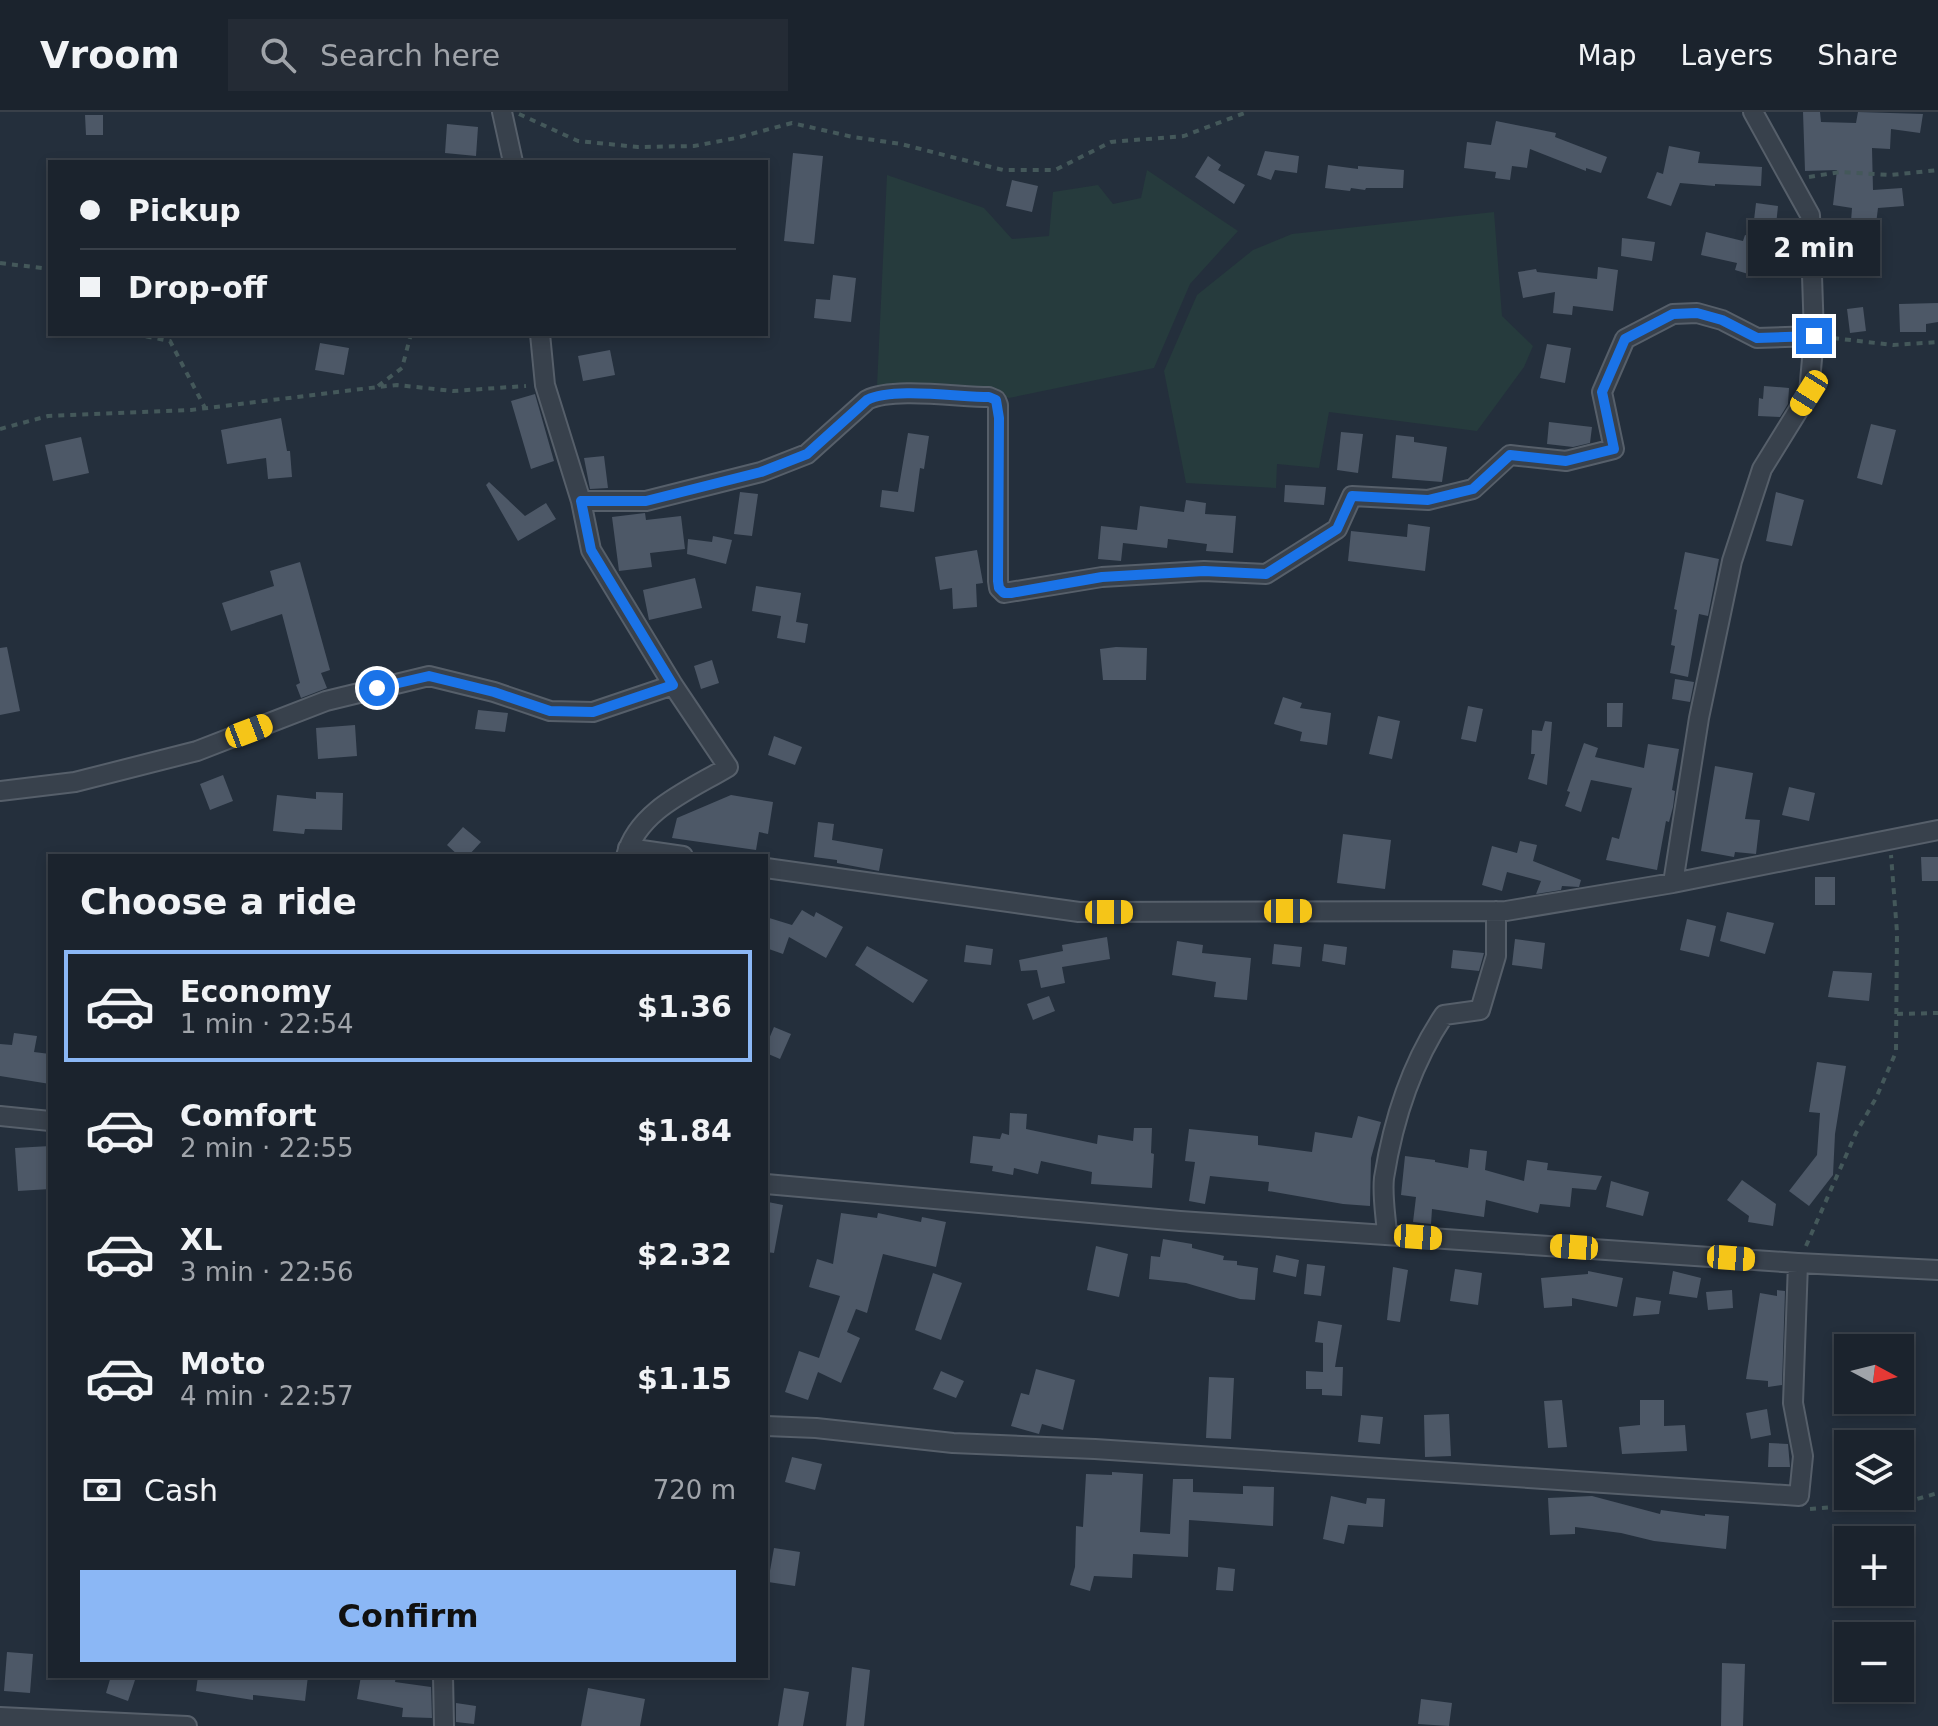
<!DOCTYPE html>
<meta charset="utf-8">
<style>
body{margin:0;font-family:"DejaVu Sans",sans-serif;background:#242b35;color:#f1f3f6;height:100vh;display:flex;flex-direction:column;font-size:30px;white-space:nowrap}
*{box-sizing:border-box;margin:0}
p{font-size:26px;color:#a0a4aa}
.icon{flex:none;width:44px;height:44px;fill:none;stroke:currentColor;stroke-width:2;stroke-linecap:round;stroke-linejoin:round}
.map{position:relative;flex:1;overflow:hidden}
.side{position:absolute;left:48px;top:742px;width:720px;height:824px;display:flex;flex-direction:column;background:#1b232d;border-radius:0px;box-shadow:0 4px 12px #0003,0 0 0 2px #394049}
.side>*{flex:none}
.top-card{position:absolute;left:48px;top:48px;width:720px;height:176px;border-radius:0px;box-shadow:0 4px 12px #0003,0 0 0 2px #394049;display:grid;align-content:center;height:176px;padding:0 32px;background:#1b232d}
.needle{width:52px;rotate:97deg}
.buttons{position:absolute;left:1834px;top:1222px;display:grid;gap:16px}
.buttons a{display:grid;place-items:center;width:80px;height:80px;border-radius:0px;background:#1b232d;box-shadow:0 4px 12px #0003,0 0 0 2px #394049;font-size:40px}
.end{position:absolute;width:36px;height:36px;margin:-18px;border:10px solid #1a73e8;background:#fff;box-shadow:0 0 0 4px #fff}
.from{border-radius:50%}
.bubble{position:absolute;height:56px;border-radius:0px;background:#1b232d;box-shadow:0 4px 12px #0003,0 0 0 2px #394049;font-size:26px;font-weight:700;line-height:56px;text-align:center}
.car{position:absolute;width:24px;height:48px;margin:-24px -12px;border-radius:10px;box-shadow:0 0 6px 2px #0007;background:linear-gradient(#f5c518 24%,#345 0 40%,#f5c518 0 76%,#345 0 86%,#f5c518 0)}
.top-card b{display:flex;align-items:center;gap:28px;height:76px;font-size:30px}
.top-card b+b{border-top:2px solid #394049}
.top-card i{width:20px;height:20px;background:#f1f3f6}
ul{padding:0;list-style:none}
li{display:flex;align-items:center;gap:24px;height:112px;margin:0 16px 12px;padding:0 16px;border:4px solid transparent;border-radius:0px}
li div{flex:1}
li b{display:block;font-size:30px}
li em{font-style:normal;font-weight:700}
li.active{border-color:#8bb7f5}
li>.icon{width:72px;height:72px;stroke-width:1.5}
h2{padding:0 32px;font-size:36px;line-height:96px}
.pay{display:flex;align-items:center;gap:20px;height:88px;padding:0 32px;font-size:30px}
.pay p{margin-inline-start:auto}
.action{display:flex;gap:16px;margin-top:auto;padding:16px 32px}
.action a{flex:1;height:92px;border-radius:0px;background:#8bb7f5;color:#111;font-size:32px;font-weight:700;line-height:92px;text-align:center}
header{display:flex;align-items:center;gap:48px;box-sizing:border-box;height:112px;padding:0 40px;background:#1b232d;border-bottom:2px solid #394049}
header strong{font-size:38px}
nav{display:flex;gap:44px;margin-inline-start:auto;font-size:28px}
.search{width:560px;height:72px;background:#242b35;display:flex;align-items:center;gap:20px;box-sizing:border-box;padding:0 28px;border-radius:0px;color:#a0a4aa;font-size:30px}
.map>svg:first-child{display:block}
.green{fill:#263b3d}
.building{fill:#4d5867}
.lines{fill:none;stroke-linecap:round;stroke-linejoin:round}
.minor-casing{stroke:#565f6a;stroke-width:22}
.path{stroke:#44585a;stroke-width:4;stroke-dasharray:6 6;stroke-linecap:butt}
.minor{stroke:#38414c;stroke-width:18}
.route{stroke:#1a73e8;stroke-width:10}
</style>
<header>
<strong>Vroom</strong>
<div class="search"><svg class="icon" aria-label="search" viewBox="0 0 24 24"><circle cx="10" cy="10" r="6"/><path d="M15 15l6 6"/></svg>Search here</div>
<nav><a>Map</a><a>Layers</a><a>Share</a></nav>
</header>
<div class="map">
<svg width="1938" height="1614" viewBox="0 0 1938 1614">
<rect width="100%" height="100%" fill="#242f3c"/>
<!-- green -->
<path class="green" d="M1147,58L1238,119L1190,172L1154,256L1009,286L990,277L877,274L887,63L984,96L1012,127L1049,124L1053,80L1098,73L1113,92L1141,86Z
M1494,100L1502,204L1533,234L1524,255L1477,319L1329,300L1319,356L1277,352L1276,376L1186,371L1164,259L1197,183L1253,138L1292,122Z"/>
<!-- building -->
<path class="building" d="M1803,0H1820L1821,10L1856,11L1858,0L1923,2L1920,21L1891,17L1890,37L1872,36L1873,78L1902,76L1904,94L1878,96L1876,112L1851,109L1852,96L1833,93L1837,58L1805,59Z
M85,3H103V23H86Z
M1496,9L1556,21L1555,25L1607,45L1601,61L1586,56V59L1530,37L1527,56L1512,54L1510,68L1495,66L1496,60L1464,56L1467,30L1491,33Z
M447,12L478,15L476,44L445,41Z
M1669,34L1700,40L1698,51L1762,55L1761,74L1715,72V74L1680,71L1671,94L1647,86L1657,60L1663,62Z
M1265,39L1299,44L1297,61L1275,58L1271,68L1257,63Z
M793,41L823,44L814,132L784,129Z
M1208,44L1221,53L1218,58L1245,73L1234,92L1195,65Z
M1328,53L1358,57V54L1404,58L1403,76H1366L1365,78L1351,76L1350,79L1325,76Z
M1012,68L1038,74L1032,100L1006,94Z
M1756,91L1778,94L1775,123L1799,126L1798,155L1760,149L1755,164L1735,158L1737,151L1701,143L1706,120L1743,129L1745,123L1752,125Z
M1622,126L1655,130L1652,149L1621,144Z
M1598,155L1618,158L1613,199L1573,194L1572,203L1553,201L1555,180L1523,186L1518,160L1536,157L1537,160L1597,167Z
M833,163L856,166L851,210L814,206L816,187L830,188Z
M1938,191V210L1926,212V220H1900L1899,192Z
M1863,195L1866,219L1850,221L1847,197Z
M320,231L349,236L344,263L315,258Z
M1547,232L1571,236L1565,271L1540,266Z
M610,238L615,263L583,269L578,244Z
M1764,274L1789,276L1788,292L1780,305L1758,304L1759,286L1763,287Z
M535,282L554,349L531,357L511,289Z
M281,306L287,339H290L292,365L268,367L266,346L227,352L221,318Z
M1549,310L1592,315L1590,331L1573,335L1547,332Z
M1871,312L1896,318L1882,373L1857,366Z
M1341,320L1363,322L1358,361L1337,358Z
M908,321L929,324L924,357L920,356L914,400L880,395L882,378L898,380Z
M1396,323L1414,325V330L1447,335L1442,370L1392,366Z
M81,325L89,361L53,369L45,333Z
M604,344L608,376L590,377L584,346Z
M489,370L525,404L546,391L556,407L518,429L486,373Z
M1285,373L1326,375L1324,393L1284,390Z
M740,380L758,382L752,424L734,422Z
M1776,380L1804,388L1792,434L1766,429Z
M1186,388L1206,391L1205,402L1236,404L1233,441L1206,439L1207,432L1168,427L1167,436L1123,431L1121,449L1098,447L1101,414L1137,418L1140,394L1184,400Z
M645,401L646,408L681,404L685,437L650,441L652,455L619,459L612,405Z
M1408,412L1430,415L1425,459L1348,449L1351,419L1407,425Z
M713,424L732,428L726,452L687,442L688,427L712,430Z
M977,438L983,471L976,472L977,495L953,497L952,476L940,478L935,445Z
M1685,440L1719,447L1708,504L1699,502L1688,565L1670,561L1675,534L1671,533L1677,498L1674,497Z
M300,450L330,558L321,561L327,576L301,586L296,573L300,571L282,502L231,519L222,491L274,474L270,459Z
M695,466L702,496L649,508L643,478Z
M756,474L801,481L796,510L808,512L805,531L777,526L781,504L752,499Z
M7,535L20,599L0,603V536Z
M1116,535L1147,536L1146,568H1103L1100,537Z
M712,548L719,571L701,577L694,554Z
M1675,567L1694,570L1690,590L1672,587Z
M1283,585L1302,591L1300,596L1331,601L1327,633L1300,629L1302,620L1274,612Z
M1607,591H1623L1622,615H1607Z
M1468,594L1483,597L1476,630L1461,627Z
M478,598L508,601L505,620L475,617Z
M1378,604L1400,609L1392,647L1369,642Z
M1545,609L1552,610L1547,673L1528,667L1535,642H1531L1532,618L1542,619Z
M355,613L357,644L318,647L316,616Z
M774,624L802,635L795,653L768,643Z
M1584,631L1598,636L1595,645L1644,656L1648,632L1679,637L1672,678L1675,679L1673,695L1669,710L1666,709L1657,758L1606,748L1612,725L1619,727L1632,676L1591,668L1581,700L1565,694L1570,680L1567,679Z
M1715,654L1753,661L1745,707L1760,708L1756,742L1735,740L1734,745L1701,739Z
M223,663L233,689L210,698L200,672Z
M1789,675L1815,681L1809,709L1782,703Z
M316,680L343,681L342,718L305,717L304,722L273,719L277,683L316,687Z
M731,683L773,690L768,722L759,720L756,738L672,726L677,706Z
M818,710L834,712L832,728L883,737L879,759L837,751V748L814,745Z
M463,715L481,730L468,744H459L447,733Z
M1343,722L1391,728L1385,777L1337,771Z
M1520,729L1537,733L1533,749L1581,768L1579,775L1562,774L1561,778L1536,782L1541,769L1507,760L1502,779L1482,773L1492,734L1517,741Z
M1921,745H1938V769H1922Z
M1815,765H1835V793H1815Z
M802,798L814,805L816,800L843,815L826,846L789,825L783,842L766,836V805L792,813Z
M1727,800L1774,811L1765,842L1720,829Z
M1687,807L1716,814L1709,845L1680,838Z
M1107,825L1110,847L1062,855L1065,871L1041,876L1037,858L1021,859L1019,848L1063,839L1062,833Z
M1515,827L1545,831L1542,857L1512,853Z
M1177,829L1203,833L1202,841L1251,846L1247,888L1214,885L1216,870L1172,863Z
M1274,832L1302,835L1300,855L1272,852Z
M1324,832L1347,835L1345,853L1322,849Z
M966,833L993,837L991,853L964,850Z
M867,834L928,868L913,891L855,853Z
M1453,838L1484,841L1479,859L1451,856Z
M1833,859L1872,861L1869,889L1828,885Z
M1049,884L1055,899L1033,908L1027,892Z
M774,915L791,922L780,947L766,941V934Z
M14,921L37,924L34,940L50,942V972L0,964V932L12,933Z
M1817,950L1846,954L1835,1022L1833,1063L1809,1094L1789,1079L1817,1043L1820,1001L1809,1000Z
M1010,1001L1027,1002L1026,1017L1097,1032L1098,1023L1133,1029L1134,1016H1152L1151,1041L1154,1042L1152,1076L1091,1072L1092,1060L1041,1049L1038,1062L1014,1056L1013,1063L992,1059L993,1054L970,1051L973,1024L1000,1027L1002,1021L1009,1023Z
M1358,1004L1381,1010L1371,1046L1370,1094L1343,1092L1268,1079L1269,1070L1210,1064L1205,1092L1189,1089L1195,1050L1185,1049L1189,1017L1258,1024V1033L1312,1040L1315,1020L1352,1026Z
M50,1034V1077L18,1079L15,1036Z
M1470,1037L1487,1039L1485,1058L1524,1069L1527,1048L1548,1051L1547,1058L1602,1064L1596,1078L1572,1076L1570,1095L1540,1092L1538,1101L1486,1088L1484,1105L1432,1097L1431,1112L1413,1110L1416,1085L1401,1083L1405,1044L1435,1048V1050L1468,1056Z
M1742,1068L1776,1092L1773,1114L1748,1110L1749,1104L1727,1088Z
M1611,1069L1649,1080L1643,1104L1606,1095Z
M768,1090L783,1093L774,1141L766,1140Z
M841,1101L877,1106L878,1101L921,1110L922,1105L946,1110L936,1155L883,1142L867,1201L856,1197L847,1220L860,1226L841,1271L818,1260L808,1288L785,1280L799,1239L819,1246L840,1184L809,1175L817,1147L833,1152Z
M1163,1127L1192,1132V1136L1224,1144L1223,1148L1237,1149V1153L1258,1156L1255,1188L1240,1187L1186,1171L1149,1167L1151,1144L1160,1145Z
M1096,1134L1128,1142L1119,1185L1087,1178Z
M1276,1143L1299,1148L1296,1165L1273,1160Z
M1307,1152L1325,1154L1321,1184L1304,1182Z
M1393,1155L1408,1158L1400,1210L1387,1208Z
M1455,1157L1482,1161L1478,1193L1450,1189Z
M1588,1159L1623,1166L1617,1195L1572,1186V1194L1544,1196L1541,1166L1588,1162Z
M1673,1159L1701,1166L1697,1186L1669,1182Z
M933,1161L962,1171L941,1228L915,1218Z
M1732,1178L1733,1196L1708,1198L1706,1180Z
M1777,1178L1785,1179L1782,1273L1768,1275V1269L1746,1267L1760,1181L1777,1184Z
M1636,1185L1661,1189L1659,1202L1633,1204Z
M1318,1209L1342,1213L1335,1255H1343L1342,1284L1322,1283V1277H1306V1259L1323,1260V1231L1315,1230Z
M1036,1257L1075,1268L1063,1318L1042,1312L1039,1322L1011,1314L1021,1281L1029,1283Z
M941,1259L964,1269L956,1286L933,1277Z
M1209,1265L1234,1266L1231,1327L1206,1326Z
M1562,1288L1567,1335L1548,1336L1544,1289Z
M1640,1288H1664V1314L1685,1313L1687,1339L1622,1342L1619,1315L1640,1313Z
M1767,1297L1771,1323L1751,1327L1746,1301Z
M1449,1302L1451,1344L1425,1345L1424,1303Z
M1361,1303L1383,1305L1380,1332L1358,1330Z
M1769,1331L1788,1332L1790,1355H1768Z
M792,1345L822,1352L815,1378L785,1370Z
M1112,1360L1143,1362L1140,1420L1170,1422L1173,1367H1193V1380L1243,1382V1374L1274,1375L1273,1414L1189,1408L1188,1445L1133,1442L1132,1466L1094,1464L1090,1479L1070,1473L1075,1455L1076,1414L1083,1415L1086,1362L1112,1363Z
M1331,1384L1366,1392L1367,1386L1385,1387L1383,1415L1348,1413L1344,1432L1323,1427Z
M1592,1384L1660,1402L1661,1398L1705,1404V1402L1729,1404L1726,1437L1654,1429L1621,1421L1575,1415V1422L1550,1423L1548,1386Z
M774,1436L800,1440L795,1474L768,1470Z
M1218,1455L1235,1457L1233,1479L1216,1478Z
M7,1540L33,1542L30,1581L4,1579Z
M1722,1551L1745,1552L1743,1614H1721Z
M852,1555L870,1558L864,1614H846Z
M111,1564L135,1568L128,1589L106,1581Z
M198,1564H308L305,1589L253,1583V1588L196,1579Z
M361,1564H396L395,1570L431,1575L432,1606L402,1605L403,1596L357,1587Z
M588,1576L645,1587L640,1614H581Z
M784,1576L809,1580L803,1614H778Z
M1421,1587L1452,1591L1449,1614L1418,1612Z
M456,1591L476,1594L474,1612L456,1610Z"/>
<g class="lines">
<!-- minor casing -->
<g class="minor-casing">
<path id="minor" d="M502,0L513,50
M540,222L545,273L581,389L591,438L673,573L728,655C690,678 638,698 626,744
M581,389H646L761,360L807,342L867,288C893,275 958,285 989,285L996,288L998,293V469L999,476L1004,481L1102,465L1204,459L1266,462L1337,417L1352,384L1428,388L1473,377L1510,343L1566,349L1614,337L1602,280L1625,227L1673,202L1697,201L1722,208L1757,226L1814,224
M0,679L75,670L197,639L326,589L429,564L494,580L550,599L593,600L673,573
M628,736L683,744
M766,756L1079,800L1506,799L1673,771L1938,718
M1673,771L1699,606L1732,449L1762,357L1809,281L1814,224L1810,103L1753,0
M0,1004L50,1009
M766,1072L1180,1109L1798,1151L1938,1158
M1387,1123C1386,1105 1382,1084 1384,1066C1393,1009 1411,952 1444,903L1480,898L1496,844V799
M766,1314L816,1316L953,1331L1095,1337L1799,1384L1803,1344L1793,1291L1798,1151
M443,1564L444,1614
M0,1605L187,1614"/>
</g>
<!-- path -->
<path class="path" d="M519,2L578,29L638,35L694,34L736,26L792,11L853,25L901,32L1003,58H1055L1111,30L1184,24L1247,0
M1809,65L1840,60L1891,63L1938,58
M0,151L50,157
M134,222L170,229L205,296
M1833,226L1893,233L1938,230
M378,274L402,256L411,222
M0,317L48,304L191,298L378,275L397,273L453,279L526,274
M1897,902L1938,901
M1806,1134L1856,1021L1876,986L1896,940L1897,820L1891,743
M1810,1397L1910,1389L1938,1381"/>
<!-- minor -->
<use href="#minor" class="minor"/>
</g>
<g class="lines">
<!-- route -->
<path class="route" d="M377,576L429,564L494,580L550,599L593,600L673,573L591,438L581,389H646L761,360L807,342L867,288C893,275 958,285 989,285L996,288L999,306L998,469L999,476L1004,481H1011L1102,465L1204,459L1266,462L1337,417L1352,384L1428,388L1473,377L1510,343L1566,349L1614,337L1602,280L1625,227L1673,202L1697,201L1722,208L1757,226L1814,224"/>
</g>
</svg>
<div class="buttons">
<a><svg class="needle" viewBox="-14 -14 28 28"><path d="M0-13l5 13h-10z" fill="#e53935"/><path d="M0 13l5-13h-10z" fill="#a0a4aa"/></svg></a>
<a><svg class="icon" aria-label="layers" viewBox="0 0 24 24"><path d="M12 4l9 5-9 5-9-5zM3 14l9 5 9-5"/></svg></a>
<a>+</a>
<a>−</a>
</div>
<i class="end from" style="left:377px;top:576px"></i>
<i class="end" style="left:1814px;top:224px"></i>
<div class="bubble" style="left:1748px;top:108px;width:132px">2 min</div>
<i class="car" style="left:1809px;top:281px;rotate:212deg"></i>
<i class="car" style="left:249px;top:619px;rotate:69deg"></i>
<i class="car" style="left:1288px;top:799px;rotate:90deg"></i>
<i class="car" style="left:1109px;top:800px;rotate:90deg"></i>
<i class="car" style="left:1418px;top:1125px;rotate:94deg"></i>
<i class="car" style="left:1574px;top:1135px;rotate:274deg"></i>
<i class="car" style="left:1731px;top:1146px;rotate:94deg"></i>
<div class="top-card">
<b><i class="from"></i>Pickup</b>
<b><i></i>Drop-off</b>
</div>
<section class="side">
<h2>Choose a ride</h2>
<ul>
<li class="active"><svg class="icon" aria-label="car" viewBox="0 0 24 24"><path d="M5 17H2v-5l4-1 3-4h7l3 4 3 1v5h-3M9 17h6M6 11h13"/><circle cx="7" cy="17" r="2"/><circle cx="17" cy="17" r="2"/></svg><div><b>Economy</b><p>1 min · 22:54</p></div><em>$1.36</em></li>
<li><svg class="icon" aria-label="car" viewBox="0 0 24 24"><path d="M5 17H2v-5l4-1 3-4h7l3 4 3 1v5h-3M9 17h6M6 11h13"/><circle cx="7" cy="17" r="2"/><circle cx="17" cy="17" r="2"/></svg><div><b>Comfort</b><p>2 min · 22:55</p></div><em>$1.84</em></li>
<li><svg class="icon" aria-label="car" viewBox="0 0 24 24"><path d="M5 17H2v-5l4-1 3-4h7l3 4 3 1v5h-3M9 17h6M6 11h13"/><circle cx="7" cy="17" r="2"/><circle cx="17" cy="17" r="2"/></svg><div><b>XL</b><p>3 min · 22:56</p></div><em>$2.32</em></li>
<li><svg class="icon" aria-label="car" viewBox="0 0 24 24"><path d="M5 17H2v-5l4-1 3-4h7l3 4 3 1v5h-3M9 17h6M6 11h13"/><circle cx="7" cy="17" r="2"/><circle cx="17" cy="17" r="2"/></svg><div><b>Moto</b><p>4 min · 22:57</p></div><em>$1.15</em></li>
</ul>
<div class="pay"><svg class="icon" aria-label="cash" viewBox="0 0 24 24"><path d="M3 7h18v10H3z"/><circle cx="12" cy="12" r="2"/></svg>Cash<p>720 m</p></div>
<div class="action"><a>Confirm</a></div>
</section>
</div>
